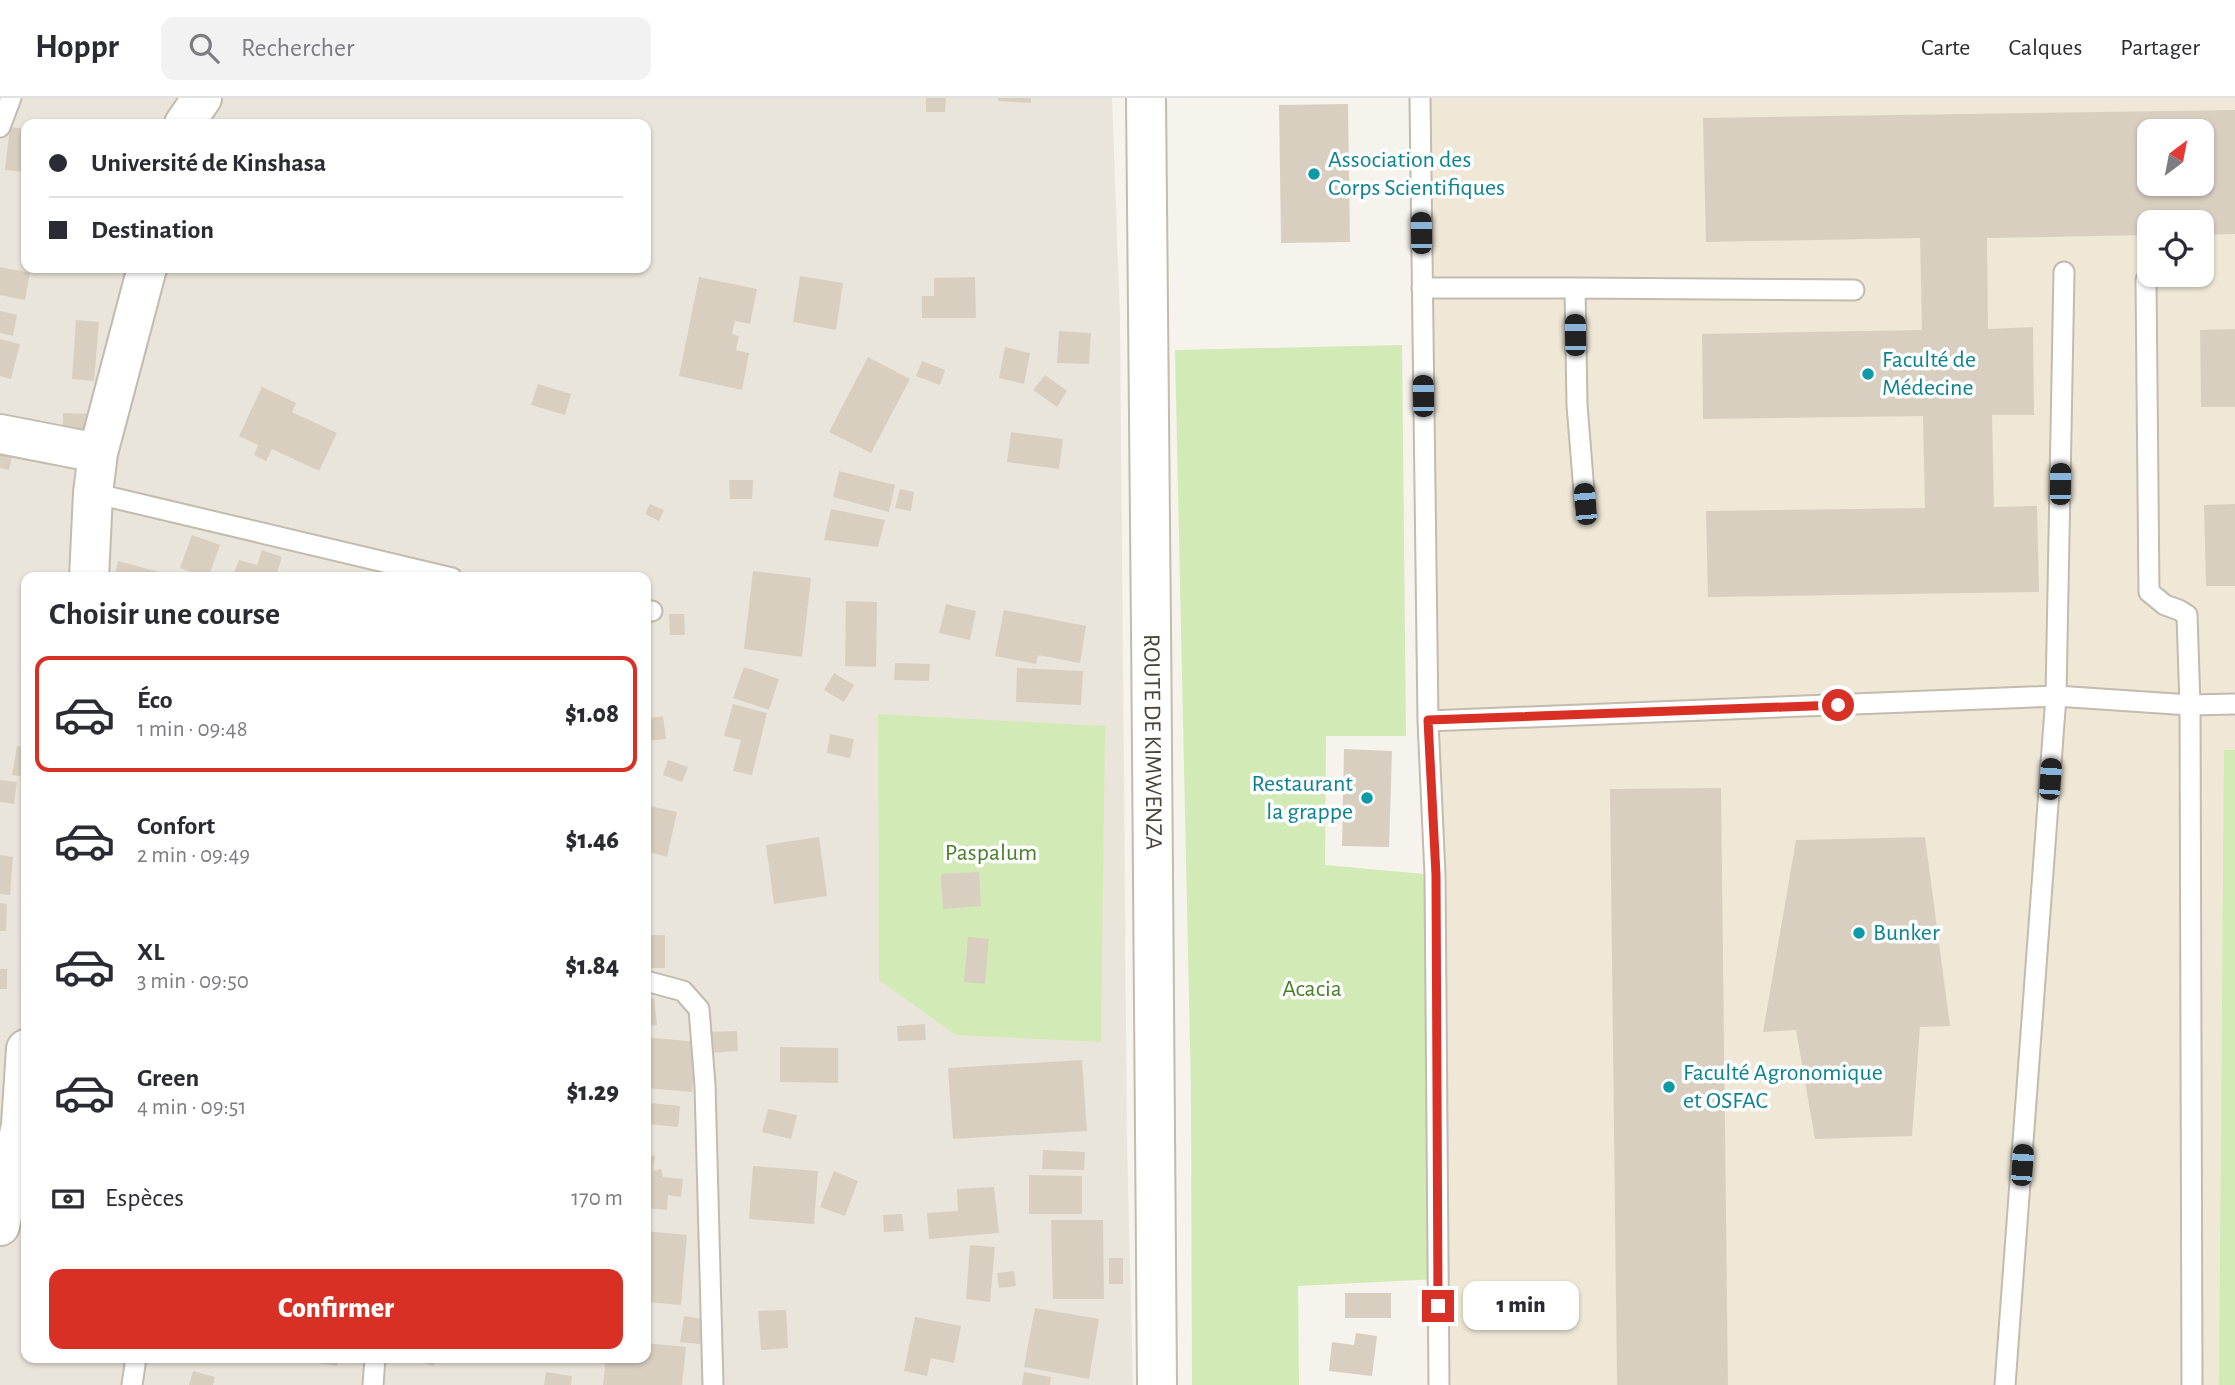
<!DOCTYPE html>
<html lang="fr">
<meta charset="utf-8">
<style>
body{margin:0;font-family:"Alegreya Sans",sans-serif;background:#f2f2f3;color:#2b2b33;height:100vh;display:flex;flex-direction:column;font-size:26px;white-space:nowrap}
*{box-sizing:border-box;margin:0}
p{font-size:23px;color:#7c7c81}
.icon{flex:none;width:38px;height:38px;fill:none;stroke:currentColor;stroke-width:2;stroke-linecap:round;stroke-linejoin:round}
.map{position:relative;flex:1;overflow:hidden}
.panel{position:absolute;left:21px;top:474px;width:630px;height:791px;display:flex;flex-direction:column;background:#fff;border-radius:14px;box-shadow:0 2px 5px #0004}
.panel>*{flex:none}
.top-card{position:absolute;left:21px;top:21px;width:630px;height:154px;border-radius:14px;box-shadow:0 2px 5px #0004;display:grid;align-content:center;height:154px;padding:0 28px;background:#fff}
.needle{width:46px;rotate:32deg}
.fabs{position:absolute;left:2137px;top:21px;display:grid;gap:14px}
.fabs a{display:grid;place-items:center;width:77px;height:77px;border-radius:14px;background:#fff;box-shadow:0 2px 5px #0004;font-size:35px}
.end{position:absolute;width:32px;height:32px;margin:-16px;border:9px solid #d93025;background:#fff;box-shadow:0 0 0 4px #fff}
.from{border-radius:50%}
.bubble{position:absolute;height:49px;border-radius:14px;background:#fff;box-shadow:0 2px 5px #0004;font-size:23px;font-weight:800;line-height:49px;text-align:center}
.car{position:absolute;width:21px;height:42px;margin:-21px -10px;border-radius:9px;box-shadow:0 0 5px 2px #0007;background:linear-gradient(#222 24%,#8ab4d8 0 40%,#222 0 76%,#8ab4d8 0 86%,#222 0)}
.top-card b{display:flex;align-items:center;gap:24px;height:66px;font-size:26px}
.top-card b+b{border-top:2px solid #e1e1e2}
.top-card i{width:18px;height:18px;background:#2b2b33}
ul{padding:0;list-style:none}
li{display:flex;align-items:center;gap:21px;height:116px;margin:0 14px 10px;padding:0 14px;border:4px solid transparent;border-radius:14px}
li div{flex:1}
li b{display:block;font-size:26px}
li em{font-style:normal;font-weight:800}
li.selected{border-color:#d93025}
li>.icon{width:63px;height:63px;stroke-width:1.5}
h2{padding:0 28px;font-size:32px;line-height:84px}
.pay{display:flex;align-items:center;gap:18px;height:77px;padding:0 28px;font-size:26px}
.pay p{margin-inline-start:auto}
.button{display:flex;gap:14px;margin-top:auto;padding:14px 28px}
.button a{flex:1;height:80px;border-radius:14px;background:#d93025;color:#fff;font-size:28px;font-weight:800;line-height:80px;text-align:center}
header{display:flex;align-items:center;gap:42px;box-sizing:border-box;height:98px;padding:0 35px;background:#fff;border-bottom:2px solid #e1e1e2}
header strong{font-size:33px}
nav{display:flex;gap:38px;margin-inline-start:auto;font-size:24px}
.search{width:490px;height:63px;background:#f2f2f3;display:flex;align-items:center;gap:18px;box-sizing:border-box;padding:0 24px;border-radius:14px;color:#7c7c81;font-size:26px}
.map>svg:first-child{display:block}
.residential{fill:#eae5da;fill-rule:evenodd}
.education{fill:#efe8d6;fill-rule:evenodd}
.green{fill:#d2eab5}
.building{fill:#d8cfc1;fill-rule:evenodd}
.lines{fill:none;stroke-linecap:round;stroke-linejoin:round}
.service-casing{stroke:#c2bbae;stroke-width:23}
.minor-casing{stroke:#c2bbae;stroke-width:42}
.tertiary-casing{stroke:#c2bbae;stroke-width:42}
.service{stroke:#fff;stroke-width:19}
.minor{stroke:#fff;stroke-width:38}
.tertiary{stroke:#fff;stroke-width:38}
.route{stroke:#d93025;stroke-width:9}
.culture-dot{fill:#0f9aa8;stroke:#fff;stroke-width:2.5}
.labels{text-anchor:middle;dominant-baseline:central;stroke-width:7;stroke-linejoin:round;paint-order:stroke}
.culture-label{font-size:24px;fill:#0d838f;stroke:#fff;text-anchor:start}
.street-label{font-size:24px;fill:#4b4439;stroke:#fff}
.park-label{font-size:24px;fill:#4a7f2a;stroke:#fff}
</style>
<header>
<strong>Hoppr</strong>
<div class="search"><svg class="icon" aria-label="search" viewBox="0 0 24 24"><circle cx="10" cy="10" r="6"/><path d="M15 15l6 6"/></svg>Rechercher</div>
<nav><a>Carte</a><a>Calques</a><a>Partager</a></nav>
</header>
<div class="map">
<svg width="2235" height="1287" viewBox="0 0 2235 1287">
<rect width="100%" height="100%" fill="#f6f3ec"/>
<!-- residential -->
<path class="residential" d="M0,0H1112L1120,217L1127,1043L1133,1287H0ZM26,26H646V170H26ZM26,480H646V1260H26Z"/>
<!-- education -->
<path class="education" d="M1420,0H2235V1287H1439ZM2149,33H2202V86H2149ZM2149,124H2202V177H2149Z"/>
<!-- green -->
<path class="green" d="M1402,247L1406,638H1326L1325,767L1435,777L1437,1181L1298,1188L1299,1287H1192L1191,993L1175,252Z
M878,616L1105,628L1101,944L956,937L879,882Z
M2224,652H2235V1287H2219Z"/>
<!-- building -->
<path class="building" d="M926,0H946L945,14H926Z
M997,0H1031V5L999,3Z
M1348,6L1350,144L1281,145L1279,7Z
M2235,12V136L2202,137V124H2149V137L1987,140L1988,231L2033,229L2034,317H1992L1994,409L2037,408L2039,494L1708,499L1706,413L1925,410L1923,318L1703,321L1702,236L1922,232L1920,140L1706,144L1703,20ZM2149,33H2202V86H2149Z
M10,29L26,31V74L5,72Z
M0,169L30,175L25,202L0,197Z
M800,178L843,185L836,232L793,224Z
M699,179L757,191L750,226L735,223L732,236L739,238L736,252L749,255L742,292L679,278Z
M975,179L976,220H922V198H934V180Z
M0,213L17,217L13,238L0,235Z
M76,222L99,224L94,283L72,281Z
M2235,231V309H2201L2200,232Z
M1059,233L1091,235L1089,266L1057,265Z
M0,241L20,246L11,281L0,278Z
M1005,249L1030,255L1024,286L999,280Z
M868,259L910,281L871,355L829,334Z
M922,263L945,272L940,287L916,278Z
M1045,277L1067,293L1057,309L1033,292Z
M538,286L571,296L565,317L531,307Z
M262,289L296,305L292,314L337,335L319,373L272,351L266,363L254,357L258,347L239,338Z
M63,315L92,316V332H63Z
M1011,334L1063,341L1059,371L1007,364Z
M0,347L14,350L9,372L0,370Z
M839,373L895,387L889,414L833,399Z
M729,382H753L752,401H730Z
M900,391L914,394L911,413L895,410Z
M650,406L664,412L659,423L645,416Z
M2235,406V488H2206L2204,407Z
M831,411L885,422L878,449L824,442Z
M192,437L220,447L208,480L180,470Z
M262,452L282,459L275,480H232L239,462L257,467Z
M118,463L163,475L162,480H114Z
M753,473L811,480L802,559L744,551Z
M846,503L877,504L876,569L845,568Z
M946,506L976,513L970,542L939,535Z
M1004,512L1086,528L1080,565L1038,557L1036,566L995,558Z
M669,516H684L685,537H670Z
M895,565L930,566L929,583L894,582Z
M744,569L779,581L769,612L733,600Z
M1017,570L1083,573L1081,607L1016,604Z
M834,575L854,587L844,604L824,592Z
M733,606L767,615L752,677L733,673L741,642L724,638Z
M663,618L666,641L646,643V621Z
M830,636L854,641L850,660L827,655Z
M17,648L26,650V679L12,677Z
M1344,651L1392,653L1389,749L1342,748Z
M668,662L688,669L682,684L663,677Z
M0,682L17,684L14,706L0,704Z
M1721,690L1728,1287H1617L1610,691Z
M646,707L677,714L667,759L646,753Z
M819,739L827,798L774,806L766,747Z
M1925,739L1950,928L1920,929L1912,1038L1815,1041L1796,932L1763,934L1796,742Z
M0,757L13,759L10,797L0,796Z
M979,774L981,808L943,811L941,776Z
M0,805L7,806L6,833H0Z
M646,837H665V870H646Z
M968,839L989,841L985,886L964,884Z
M0,871H7V891H0Z
M654,900L657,927L646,928V901Z
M925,926L926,942L898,943L897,928Z
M737,933L738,953L710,955L709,934Z
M646,939L697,944L692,994L646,990Z
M780,949L838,950V985L780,984Z
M1082,962L1087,1033L953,1041L948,970Z
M651,1005L680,1008L678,1029L649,1026Z
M768,1011L797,1017L791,1041L762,1034Z
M1043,1052L1085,1054L1084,1072L1042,1071Z
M646,1057L655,1058L653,1073L661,1071L663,1079L683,1081L681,1099L668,1097L667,1112L646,1110Z
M753,1068L818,1073L814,1126L749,1121Z
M834,1073L858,1083L845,1118L820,1109Z
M1029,1077L1082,1078V1116H1029Z
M994,1089L999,1135L929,1141L927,1115L958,1113L957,1091Z
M902,1116L904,1133L884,1134L883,1117Z
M1051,1122H1103L1104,1201H1053Z
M646,1133L687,1137L681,1207L646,1204Z
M970,1147L995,1149L990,1204L966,1201Z
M1109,1160H1123V1186H1109Z
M1014,1173L1016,1188L999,1190L997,1175Z
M1345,1195H1391V1220H1345Z
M1035,1210L1099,1221L1089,1281L1024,1269Z
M786,1212L788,1250L761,1252L758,1213Z
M684,1218L703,1221L700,1246L680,1244Z
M915,1219L961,1228L954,1265L931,1260L927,1278L904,1273Z
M1356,1235L1377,1238L1372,1278L1329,1273L1332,1244L1354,1247Z
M646,1245L686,1249L682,1287H603L606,1260H646Z
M290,1260H338L337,1268Z
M406,1260H436L434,1268Z
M193,1273L215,1279L213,1287H189Z
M546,1274L572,1278L571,1287H544Z
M1024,1274L1051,1279L1050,1287H1022Z"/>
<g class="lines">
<!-- service casing -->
<g class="service-casing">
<path id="service" d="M1420,0L1428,623L1435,777L1439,1287
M0,29L11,0
M2146,182L2149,494L2165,507L2179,512L2187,517L2190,607L2192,1287
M1422,190H1575L1577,307L1585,406
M1575,190L1854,192
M93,395L452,480
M646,512L652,513
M1428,623L2056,598L2190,607L2235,606
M646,883L683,893L699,911L705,987L713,1287
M132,1287L136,1260
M373,1287L375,1260
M2005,1287L2056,598L2064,174"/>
</g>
<!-- minor casing -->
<g class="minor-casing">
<path id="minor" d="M184,26L202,0
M0,336L98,355
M89,480L93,395L98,355L147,170
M0,1128L21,1027L26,951"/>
</g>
<!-- tertiary casing -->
<g class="tertiary-casing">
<g id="tertiary">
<path id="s1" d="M1146,0C1148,429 1157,858 1157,1287"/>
</g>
</g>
<!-- service -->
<use href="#service" class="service"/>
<!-- minor -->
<use href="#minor" class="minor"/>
<!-- tertiary -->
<use href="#tertiary" class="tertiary"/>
</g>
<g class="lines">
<!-- route -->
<path class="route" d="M1438,1208L1436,777L1428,622L1838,607"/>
</g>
<!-- markers -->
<g class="culture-dot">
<circle cx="1314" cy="76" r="7"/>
<circle cx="1868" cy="276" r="7"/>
<circle cx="1367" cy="700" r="7"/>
<circle cx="1859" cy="835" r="7"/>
<circle cx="1669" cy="989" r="7"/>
</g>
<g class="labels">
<!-- culture labels -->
<g class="culture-label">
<text x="1328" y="62">Association des<tspan x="1328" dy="28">Corps Scientifiques</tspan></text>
<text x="1882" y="262">Faculté de<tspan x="1882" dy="28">Médecine</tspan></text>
<text x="1353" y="686" text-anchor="end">Restaurant<tspan x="1353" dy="28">la grappe</tspan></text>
<text x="1873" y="835">Bunker</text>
<text x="1683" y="975">Faculté Agronomique<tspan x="1683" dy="28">et OSFAC</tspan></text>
</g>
<!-- street labels -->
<g class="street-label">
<text stroke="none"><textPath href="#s1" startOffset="644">ROUTE DE KIMWENZA</textPath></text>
</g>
<!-- park labels -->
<g class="park-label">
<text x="991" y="755">Paspalum</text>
<text x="1312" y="891">Acacia</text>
</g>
</g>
</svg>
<div class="fabs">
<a><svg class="needle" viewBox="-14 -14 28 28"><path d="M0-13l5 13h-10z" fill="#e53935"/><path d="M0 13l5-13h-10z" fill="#7c7c81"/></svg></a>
<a><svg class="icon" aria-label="locate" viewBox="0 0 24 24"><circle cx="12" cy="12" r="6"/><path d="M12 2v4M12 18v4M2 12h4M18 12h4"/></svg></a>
</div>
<i class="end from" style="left:1838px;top:607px"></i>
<i class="end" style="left:1438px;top:1208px"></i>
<div class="bubble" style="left:1463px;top:1183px;width:116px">1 min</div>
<i class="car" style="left:1421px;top:135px;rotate:359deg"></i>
<i class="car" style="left:1575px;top:237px;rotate:359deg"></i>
<i class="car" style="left:1423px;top:298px;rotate:359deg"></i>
<i class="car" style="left:2060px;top:386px;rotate:1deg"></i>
<i class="car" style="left:1585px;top:406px;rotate:355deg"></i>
<i class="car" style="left:2050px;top:681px;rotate:4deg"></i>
<i class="car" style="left:2022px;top:1067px;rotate:4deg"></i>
<div class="top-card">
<b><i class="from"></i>Université de Kinshasa</b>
<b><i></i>Destination</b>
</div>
<section class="panel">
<h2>Choisir une course</h2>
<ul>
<li class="selected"><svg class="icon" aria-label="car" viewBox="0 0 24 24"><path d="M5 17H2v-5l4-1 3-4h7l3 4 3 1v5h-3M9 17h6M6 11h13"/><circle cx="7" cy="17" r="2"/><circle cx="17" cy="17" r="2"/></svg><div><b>Éco</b><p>1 min · 09:48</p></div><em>$1.08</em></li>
<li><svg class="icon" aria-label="car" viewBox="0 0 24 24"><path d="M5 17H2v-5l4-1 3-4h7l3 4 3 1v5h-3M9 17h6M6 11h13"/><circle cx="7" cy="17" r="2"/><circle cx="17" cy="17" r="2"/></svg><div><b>Confort</b><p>2 min · 09:49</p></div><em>$1.46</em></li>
<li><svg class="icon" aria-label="car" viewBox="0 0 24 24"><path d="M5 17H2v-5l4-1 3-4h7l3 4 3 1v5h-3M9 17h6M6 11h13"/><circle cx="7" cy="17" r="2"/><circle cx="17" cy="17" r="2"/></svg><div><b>XL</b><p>3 min · 09:50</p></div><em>$1.84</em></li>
<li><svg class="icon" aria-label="car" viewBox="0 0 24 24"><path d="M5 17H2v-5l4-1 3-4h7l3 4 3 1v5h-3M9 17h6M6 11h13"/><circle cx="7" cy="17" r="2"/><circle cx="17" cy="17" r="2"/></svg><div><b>Green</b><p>4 min · 09:51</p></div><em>$1.29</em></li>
</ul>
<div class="pay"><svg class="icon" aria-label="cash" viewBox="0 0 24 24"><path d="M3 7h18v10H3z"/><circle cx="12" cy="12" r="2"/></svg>Espèces<p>170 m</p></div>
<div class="button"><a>Confirmer</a></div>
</section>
</div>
